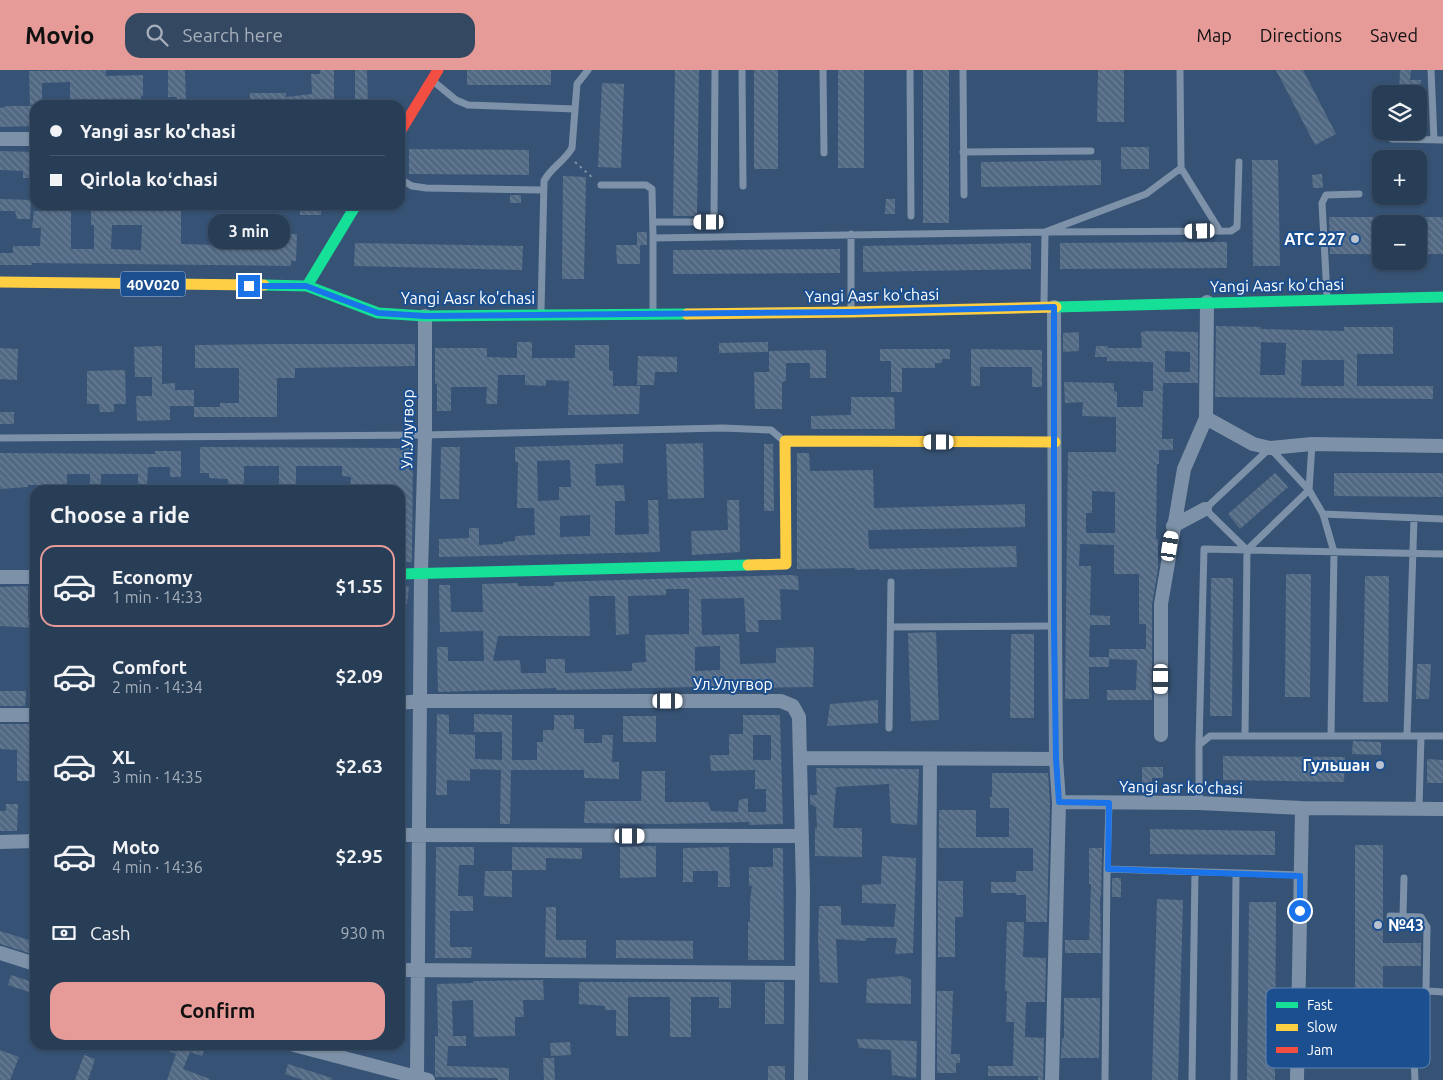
<!DOCTYPE html>
<meta charset="utf-8">
<style>
body{margin:0;font-family:Ubuntu,sans-serif;background:#344961;color:#f1f3f6;height:100vh;display:flex;flex-direction:column;font-size:19px;white-space:nowrap}
*{box-sizing:border-box;margin:0}
p{font-size:16px;color:#a5aeba}
.icon{flex:none;width:28px;height:28px;fill:none;stroke:currentColor;stroke-width:2;stroke-linecap:round;stroke-linejoin:round}
.map{position:relative;flex:1;overflow:hidden}
.panel{position:absolute;left:30px;top:415px;width:375px;height:565px;display:flex;flex-direction:column;background:#283e57;border-radius:15px;box-shadow:0 1px 4px #0004,0 0 0 1px #44576d}
.panel>*{flex:none}
.hud{position:absolute;left:30px;top:30px;width:375px;height:110px;border-radius:15px;box-shadow:0 1px 4px #0004,0 0 0 1px #44576d;display:grid;align-content:center;height:110px;padding:0 20px;background:#283e57}
.fabs{position:absolute;left:1372px;top:15px;display:grid;gap:10px}
.fabs a{display:grid;place-items:center;width:55px;height:55px;border-radius:10px;background:#283e57;box-shadow:0 1px 4px #0004,0 0 0 1px #44576d;font-size:25px}
.end{position:absolute;width:22px;height:22px;margin:-11px;border:6px solid #1a73e8;background:#fff;box-shadow:0 0 0 2px #fff}
.from{border-radius:50%}
.bubble{position:absolute;height:35px;border-radius:15px;background:#283e57;box-shadow:0 1px 4px #0004,0 0 0 1px #44576d;font-size:16px;font-weight:700;line-height:35px;text-align:center}
.car{position:absolute;width:15px;height:30px;margin:-15px -8px;border-radius:6px;box-shadow:0 0 4px 1px #0007;background:linear-gradient(#fff 24%,#345 0 40%,#fff 0 76%,#345 0 86%,#fff 0)}
.hud b{display:flex;align-items:center;gap:18px;height:48px;font-size:19px}
.hud b+b{border-top:1px solid #44576d}
.hud i{width:12px;height:12px;background:#f1f3f6}
ul{padding:0;list-style:none}
li{display:flex;align-items:center;gap:15px;height:82px;margin:0 10px 8px;padding:0 10px;border:2px solid transparent;border-radius:15px}
li div{flex:1}
li b{display:block;font-size:19px}
li em{font-style:normal;font-weight:700}
li.on{border-color:#e69b98}
li>.icon{width:45px;height:45px;stroke-width:1.5}
h2{padding:0 20px;font-size:22px;line-height:60px}
.pay{display:flex;align-items:center;gap:12px;height:55px;padding:0 20px;font-size:19px}
.pay p{margin-inline-start:auto}
.cta{display:flex;gap:10px;margin-top:auto;padding:10px 20px}
.cta a{flex:1;height:58px;border-radius:15px;background:#e69b98;color:#111;font-size:20px;font-weight:700;line-height:58px;text-align:center}
header{display:flex;align-items:center;gap:30px;box-sizing:border-box;height:70px;padding:0 25px;background:#e69b98;color:#111}
header strong{font-size:24px}
nav{display:flex;gap:28px;margin-inline-start:auto;font-size:18px}
.search{width:350px;height:45px;background:#344961;display:flex;align-items:center;gap:12px;box-sizing:border-box;padding:0 18px;border-radius:15px;color:#a5aeba;font-size:19px}
.map>svg:first-child{display:block}
.building{fill:url(#building-back-hatch);fill-rule:evenodd}
.lines{fill:none;stroke-linecap:round;stroke-linejoin:round}
.path{stroke:#7d92a8;stroke-width:2;stroke-dasharray:2.5 4;stroke-linecap:butt}
.lane{stroke:#7d92a8;stroke-width:7}
.street{stroke:#7d92a8;stroke-width:14}
.fast{stroke:#16e098;stroke-width:11}
.slow{stroke:#ffcf43;stroke-width:11}
.jam{stroke:#f24e42;stroke-width:11}
.route{stroke:#1a73e8;stroke-width:6}
.poi-dot{fill:#b9c2ce;stroke:#1b4f8f;stroke-width:2}
.labels{text-anchor:middle;dominant-baseline:central;stroke-width:4;stroke-linejoin:round;paint-order:stroke}
.shield{fill:#1b4f8f;stroke:#bbcadd;stroke-width:1}
.shield-label{font-size:15px;font-weight:bold;fill:#fff}
.poi-label{font-size:16px;font-weight:bold;fill:#fff;stroke:#1b4f8f;text-anchor:end}
.street-label{font-size:16px;fill:#fff;stroke:#1b4f8f}
.key{fill:#1b4f8f;stroke:#5f84b1;stroke-width:1}
.key-label{font-size:14px;fill:#fff}
</style>
<header>
<strong>Movio</strong>
<div class="search"><svg class="icon" aria-label="search" viewBox="0 0 24 24"><circle cx="10" cy="10" r="6"/><path d="M15 15l6 6"/></svg>Search here</div>
<nav><a>Map</a><a>Directions</a><a>Saved</a></nav>
</header>
<div class="map">
<svg width="1443" height="1010" viewBox="0 0 1443 1010">
<defs>
<pattern id="building-back-hatch" width="6" height="6" patternUnits="userSpaceOnUse" patternTransform="scale(1.25)"><rect width="6" height="6" fill="#526984"/><path d="M-1 5l2 2M0 0l6 6M5-1l2 2" fill="none" stroke="#6c8096"/></pattern>
</defs>
<rect width="100%" height="100%" fill="#365274"/>
<!-- building -->
<path class="building" d="M106,0V6L143,5V26H141V35H70V12L42,13V35H30L29,1Z
M168,0H185L186,35H177V27H168Z
M320,0H334V35H250V23H286V27L312,24L311,4H320Z
M355,0H367L368,35H355Z
M467,0H551V15H467Z
M675,0H699L697,146H673Z
M754,0H778V99H754Z
M838,0H864V98H838Z
M923,0H949V153H923Z
M1098,0H1124V52H1097Z
M1276,0H1303L1336,64L1315,75Z
M1400,0H1411L1410,10H1421L1420,24H1399Z
M602,13L624,14L621,98L598,97Z
M8,36H35V56L0,57V38Z
M1121,77H1149V99H1121Z
M409,79L529,80V105L409,104Z
M0,81L35,82V108H23V101L0,100Z
M1101,90V115L981,117V92Z
M1252,90H1278L1280,196H1253Z
M1322,104L1323,118H1313L1312,105Z
M563,106L586,107L584,209H562Z
M510,125H521V133H510Z
M0,129L31,130L30,149H17L15,141H0Z
M886,129H895V144H885Z
M58,135H69V141L71,142V179H94V155H91V139H95V135H106V139L142,140L144,139L145,135H181V174L215,175V165L297,164L296,191H291V196L32,193V195H0V183H13V176H40L41,158H32L34,141H58ZM112,155H142L141,180L111,179Z
M300,135H321V145H300Z
M1329,147H1381V184H1330Z
M1419,147H1443V184H1419Z
M637,162H647V175H637Z
M1227,172V198L1060,199V173Z
M355,173L523,176L522,200L354,196Z
M1031,173V199L863,202V176Z
M616,175H640V194H617Z
M840,179V203L673,204V180Z
M1216,256L1261,257V259L1344,261V257H1393V284H1357V316H1433V329L1215,327ZM1261,272L1286,273L1285,305H1260ZM1302,290H1344V316H1301Z
M1148,261L1198,262V313H1163L1162,369H1173V380H1159V394H1157L1156,469H1158V499L1152,534V630H1107V620H1136L1137,590L1109,589V597H1089V629H1065L1068,382H1116V347L1082,346L1083,332L1065,333L1064,312L1114,313V321L1117,322V337H1143V321H1153V292L1107,291V287H1095L1096,276H1108V278H1142L1141,262ZM1165,281L1190,282V302H1165ZM1092,421L1115,422V463H1086V443H1092ZM1080,474L1114,475V504H1139V554H1146V579H1109V587H1089L1090,555H1110V546L1090,545L1091,496H1079Z
M1079,262V281L1063,282V263Z
M517,272H532V288H575V275H609V300L613,301V316H640L639,344L568,345L569,311L546,310V316L525,315V305H498L497,334H486L487,317H451V341H437V314H435V278H487V287L517,288Z
M768,272V282L719,283V273Z
M277,274H415V296L295,298V308H277V347H194V337H220V333H239V298H195V275Z
M162,276V314L175,313V320H194V336H170V350L137,351L136,326H152V307H135L134,277Z
M0,278L18,279L17,310L0,309Z
M880,279H950V289H942V293H935V298H902V322H891V291H880Z
M971,279L1042,280V317H1032V297H980V316H971Z
M826,280V308H810V293H786V311L782,312V339H755L754,302H769V281Z
M638,286L677,287V302H655L654,315H637Z
M125,300L126,334H114V342H100L99,334H87V301Z
M851,327H894L895,359H811V346L851,345Z
M0,342H14V354H0Z
M703,373L704,428L668,429L666,374Z
M623,374V393L595,394L596,416L624,415L625,431H615V465L649,464L648,430H658L660,482L439,487V469L469,468V458H479V475L503,474V472L515,471V466L535,465L534,438H517L518,392H515V377ZM570,390L571,417H559V430L538,431L537,391ZM590,445V466L560,467V446Z
M764,374H773L774,441H764Z
M200,377L413,378L412,492H400V420H350L351,407L342,406V396H296V420H279V396H244V415H228V409L209,408V403H200Z
M441,377H460L459,429H440Z
M155,381H181V407H170V397H148L147,414H138V404H101V420H90V404H67V415H28V417L0,419V383L155,384Z
M797,383H809L810,401L873,400L874,438L1025,434V457L868,460L869,479L1016,476L1017,497L879,500V499L855,500V498L797,499Z
M1275,403L1288,417L1240,459L1228,444Z
M1334,403H1443V427L1334,426Z
M727,430H739L740,482L692,485L691,461L728,460Z
M1286,504H1311L1310,627H1285Z
M791,505L798,506L799,520L780,519L781,550H758L759,562H746L744,528L701,529L702,565L739,564L740,594L776,593V578L814,577L813,617L742,618V616L556,620V618L438,622L437,577H448V591H484L483,561L440,562L439,515H450L451,542H483L482,514L518,513V516H554V512ZM666,519H689V564L645,565L646,592L632,593V601L565,603V589H546V603H521L520,590L493,591L498,566H590L589,526H615L616,565L629,564L628,526L666,525ZM720,576V600L695,601V577Z
M1365,506H1389L1388,632H1363Z
M1211,508H1233L1232,646H1210Z
M28,516V548H35V558L0,556V517Z
M400,516H409L407,534H400Z
M936,562L939,650L911,651L908,563Z
M1011,564H1034V648H1010Z
M1417,594H1431L1429,629H1416Z
M0,621H26L25,636H0Z
M878,630V653L827,656L830,634Z
M437,644L449,645V664L475,665V689L502,690V662H474V644L512,645V690H537V672H543V660H554V645H574V659H584V673H602V665H613L612,692H619V709L584,708V700H511L510,754H500L501,700L470,699V711L447,710V725H436Z
M743,645H780L783,754L749,755V752L665,754L584,753L585,731H641L642,701H665V732H708L711,741L738,742L739,730L748,728V742H766V719H755V700L711,701L710,685H729V664H743ZM753,665H771V690H753Z
M623,646H656V672H623Z
M0,654H35V673H29V711H17V680L0,679Z
M1353,671L1381,672V685L1352,684Z
M1223,686L1345,687L1344,712L1223,710Z
M1427,689L1443,690V713H1427Z
M1142,697H1163V708H1152V713H1142Z
M816,698L919,699L917,755L891,753L889,714L836,717L833,758H862V787L815,786V758H817L816,737L810,734V725H817Z
M992,703H1048L1050,732L1047,852H1026V825H1016V823H991V812H1016V801H1033V778H939V740H976V767H1009V738H990V727H992Z
M6,734H18L17,761H0V741H6Z
M1150,759L1275,761V785L1150,784Z
M1355,775H1383V873H1421V896H1383V926H1355Z
M656,776V807L620,808V777Z
M436,777H474V795H459L458,826H473V841H450V877H472L471,888H435Z
M512,777L582,778V789L546,788V800H512Z
M729,777L730,817H718V801H693V812H683V778Z
M773,778H783L784,890H748V852H750V831L752,816H749V797H773Z
M1089,778H1102L1101,827H1100L1101,883H1065V870H1089L1091,814H1089Z
M882,786L916,788L913,883L895,884L897,868H866V871L836,869L838,913L820,912L818,870L819,836H841V855L894,857L896,834L862,833V815L881,814Z
M485,801H512V827L484,826Z
M1112,808H1121V827H1112Z
M938,811H963V847H955V887H938Z
M1157,829L1183,830L1178,1010H1152Z
M1249,832H1276L1275,1010H1247Z
M546,837H556V870H586V888L545,887Z
M1007,852H1024L1023,887L1046,888L1045,932H1026L1025,967L1044,968L1043,1010H1038V1006H988V996H1013L1014,952H1006L1007,921H1005Z
M0,861L35,872V885L0,874Z
M616,870L693,871V889L616,888Z
M11,905L35,913V924L8,915Z
M903,906L911,910V934L866,933L867,909Z
M543,910L544,930H523L524,947H515V966L474,967L473,930L452,931L453,966H466V976H448L447,996L509,998V1010H498V1008L436,1007L435,1005V966H438L437,914L473,913V911Z
M579,912H731V938H719V927H691V967H670V927H628V966H616V940H605V936L579,934Z
M765,912H784V954H765Z
M937,921H953L951,984H960V993H956V1003H937Z
M1064,928H1100L1099,988H1061L1062,968H1064Z
M857,969L917,971L916,1008L892,1005L891,980L859,978Z
M570,972L571,985L551,986L550,973Z
M155,975H206L202,986L190,982L183,999L210,1009L209,1010H167L176,984Z
M0,980L19,987L10,1010H0Z
M84,985L95,989L88,1010H75Z
M543,988H554L555,1010H544Z
M288,994L332,1008L331,1010H303L285,1004Z
M768,996H785V1010H768Z"/>
<g class="lines">
<!-- path -->
<path class="path" d="M575,92L594,109"/>
<!-- lane -->
<path class="lane" d="M742,0L743,116
M823,0L824,83
M910,0L911,146
M963,0L964,125
M1180,0L1181,98L1220,161
M1431,0L1434,70
M433,11L456,30L468,35L575,39
M1392,69L1443,70
M963,82L1091,81
M400,109L412,116L426,118L543,120
M601,115H646L652,119L653,168
M653,152H709L714,148L715,0
M1327,226L1322,133L1326,125L1359,124
M1044,234L1045,162L1231,161L1237,157L1239,92
M851,239V164
M541,241L544,111C552,96 564,92 572,78L577,14L588,0
M653,241V168L1045,162L1146,124L1181,98
M0,368L425,365L723,358L771,360L784,371
M1312,374L1309,420L1323,444L1334,482L1331,665
M1323,444L1443,449
M891,557L1055,556
M889,658L891,512
M1245,665L1247,480L1309,420L1270,378L1205,439L1247,480
M1407,665L1414,448
M1199,675L1204,479L1443,484
M1109,733L1107,799L1301,805
M1199,733V675L1210,666H1443
M1419,739L1421,666
M1390,846L1421,847L1427,857L1426,920
M1403,846L1404,808
M1298,931L1403,932C1418,921 1425,920 1443,922
M1298,958L1406,959L1413,967L1415,1010
M1105,1010L1107,799
M1192,1010L1195,802
M1234,1010L1236,803"/>
<!-- street -->
<path class="street" d="M0,69H35
M1206,348L1253,374L1270,378L1312,374L1443,376
M1173,456L1205,439
M0,507H35
M400,633L421,631H781L793,636L799,647L803,819L801,1010
M0,645H35
M1161,665V534L1184,399L1206,348L1207,232
M800,688L1056,689
M1059,732L1199,733L1302,738L1443,739
M400,765L802,766
M0,772L35,771
M0,883L35,894
M400,900L802,903
M294,975L428,1010
M417,1006L421,502L425,365V246
M928,1010L930,689
M1052,1010L1059,732L1056,689L1055,556L1054,237
M1297,1010L1302,738"/>
<!-- fast -->
<path class="fast" d="M264,215L307,216L378,243L425,246L687,244
M307,216L356,135
M1056,237L1443,227
M400,504L748,495"/>
<!-- slow -->
<path class="slow" d="M0,212L264,215
M687,244L851,242L1056,237
M748,495L786,494L785,371L1055,372"/>
<!-- jam -->
<path class="jam" d="M400,62L438,0"/>
</g>
<g class="lines">
<!-- route -->
<path class="route" d="M249,216H306L378,243L425,246L851,242L1054,237V556L1056,689L1059,732L1109,733L1108,799L1300,806V841"/>
</g>
<!-- markers -->
<g class="poi-dot">
<circle cx="1355" cy="169" r="5"/>
<circle cx="1380" cy="695" r="5"/>
<circle cx="1378" cy="855" r="5"/>
</g>
<g class="labels">
<!-- shield labels -->
<rect class="shield" x="120.5" y="201.5" width="65" height="25" rx="4"/>
<g class="shield-label">
<text x="153" y="214">40V020</text>
</g>
<!-- poi labels -->
<g class="poi-label">
<text x="1345" y="169">АТС 227</text>
<text x="1370" y="695">Гульшан</text>
<text x="1388" y="855" text-anchor="start">№43</text>
</g>
<!-- street labels -->
<g class="street-label">
<text transform="translate(1277 215) rotate(-1)">Yangi Aasr ko'chasi</text>
<text transform="translate(872 225) rotate(-1)">Yangi Aasr ko'chasi</text>
<text x="468" y="228">Yangi Aasr ko'chasi</text>
<text transform="translate(407 359) rotate(-89)">Ул.Улугвор</text>
<text x="733" y="614">Ул.Улугвор</text>
<text transform="translate(1181 717) rotate(1)">Yangi asr ko'chasi</text>
</g>
</g>
<!-- legend -->
<rect x="1266" y="918" width="164" height="80" rx="8" class="key"/>
<rect x="1276" y="932" width="22" height="6" fill="#16e098"/>
<rect x="1276" y="954" width="22" height="7" fill="#ffcf43"/>
<rect x="1276" y="977" width="22" height="6" fill="#f24e42"/>
<g class="key-label">
<text x="1307" y="940">Fast</text>
<text x="1307" y="962">Slow</text>
<text x="1307" y="985">Jam</text>
</g>
</svg>
<div class="fabs">
<a><svg class="icon" aria-label="layers" viewBox="0 0 24 24"><path d="M12 4l9 5-9 5-9-5zM3 14l9 5 9-5"/></svg></a>
<a>+</a>
<a>−</a>
</div>
<i class="end from" style="left:1300px;top:841px"></i>
<i class="end" style="left:249px;top:216px"></i>
<div class="bubble" style="left:208px;top:144px;width:82px">3 min</div>
<i class="car" style="left:709px;top:152px;rotate:270deg"></i>
<i class="car" style="left:1200px;top:161px;rotate:269deg"></i>
<i class="car" style="left:939px;top:372px;rotate:270deg"></i>
<i class="car" style="left:1170px;top:476px;rotate:9deg"></i>
<i class="car" style="left:1161px;top:609px;rotate:180deg"></i>
<i class="car" style="left:668px;top:631px;rotate:90deg"></i>
<i class="car" style="left:630px;top:766px;rotate:90deg"></i>
<div class="hud">
<b><i class="from"></i>Yangi asr ko'chasi</b>
<b><i></i>Qirlola koʻchasi</b>
</div>
<section class="panel">
<h2>Choose a ride</h2>
<ul>
<li class="on"><svg class="icon" aria-label="car" viewBox="0 0 24 24"><path d="M5 17H2v-5l4-1 3-4h7l3 4 3 1v5h-3M9 17h6M6 11h13"/><circle cx="7" cy="17" r="2"/><circle cx="17" cy="17" r="2"/></svg><div><b>Economy</b><p>1 min · 14:33</p></div><em>$1.55</em></li>
<li><svg class="icon" aria-label="car" viewBox="0 0 24 24"><path d="M5 17H2v-5l4-1 3-4h7l3 4 3 1v5h-3M9 17h6M6 11h13"/><circle cx="7" cy="17" r="2"/><circle cx="17" cy="17" r="2"/></svg><div><b>Comfort</b><p>2 min · 14:34</p></div><em>$2.09</em></li>
<li><svg class="icon" aria-label="car" viewBox="0 0 24 24"><path d="M5 17H2v-5l4-1 3-4h7l3 4 3 1v5h-3M9 17h6M6 11h13"/><circle cx="7" cy="17" r="2"/><circle cx="17" cy="17" r="2"/></svg><div><b>XL</b><p>3 min · 14:35</p></div><em>$2.63</em></li>
<li><svg class="icon" aria-label="car" viewBox="0 0 24 24"><path d="M5 17H2v-5l4-1 3-4h7l3 4 3 1v5h-3M9 17h6M6 11h13"/><circle cx="7" cy="17" r="2"/><circle cx="17" cy="17" r="2"/></svg><div><b>Moto</b><p>4 min · 14:36</p></div><em>$2.95</em></li>
</ul>
<div class="pay"><svg class="icon" aria-label="cash" viewBox="0 0 24 24"><path d="M3 7h18v10H3z"/><circle cx="12" cy="12" r="2"/></svg>Cash<p>930 m</p></div>
<div class="cta"><a>Confirm</a></div>
</section>
</div>
